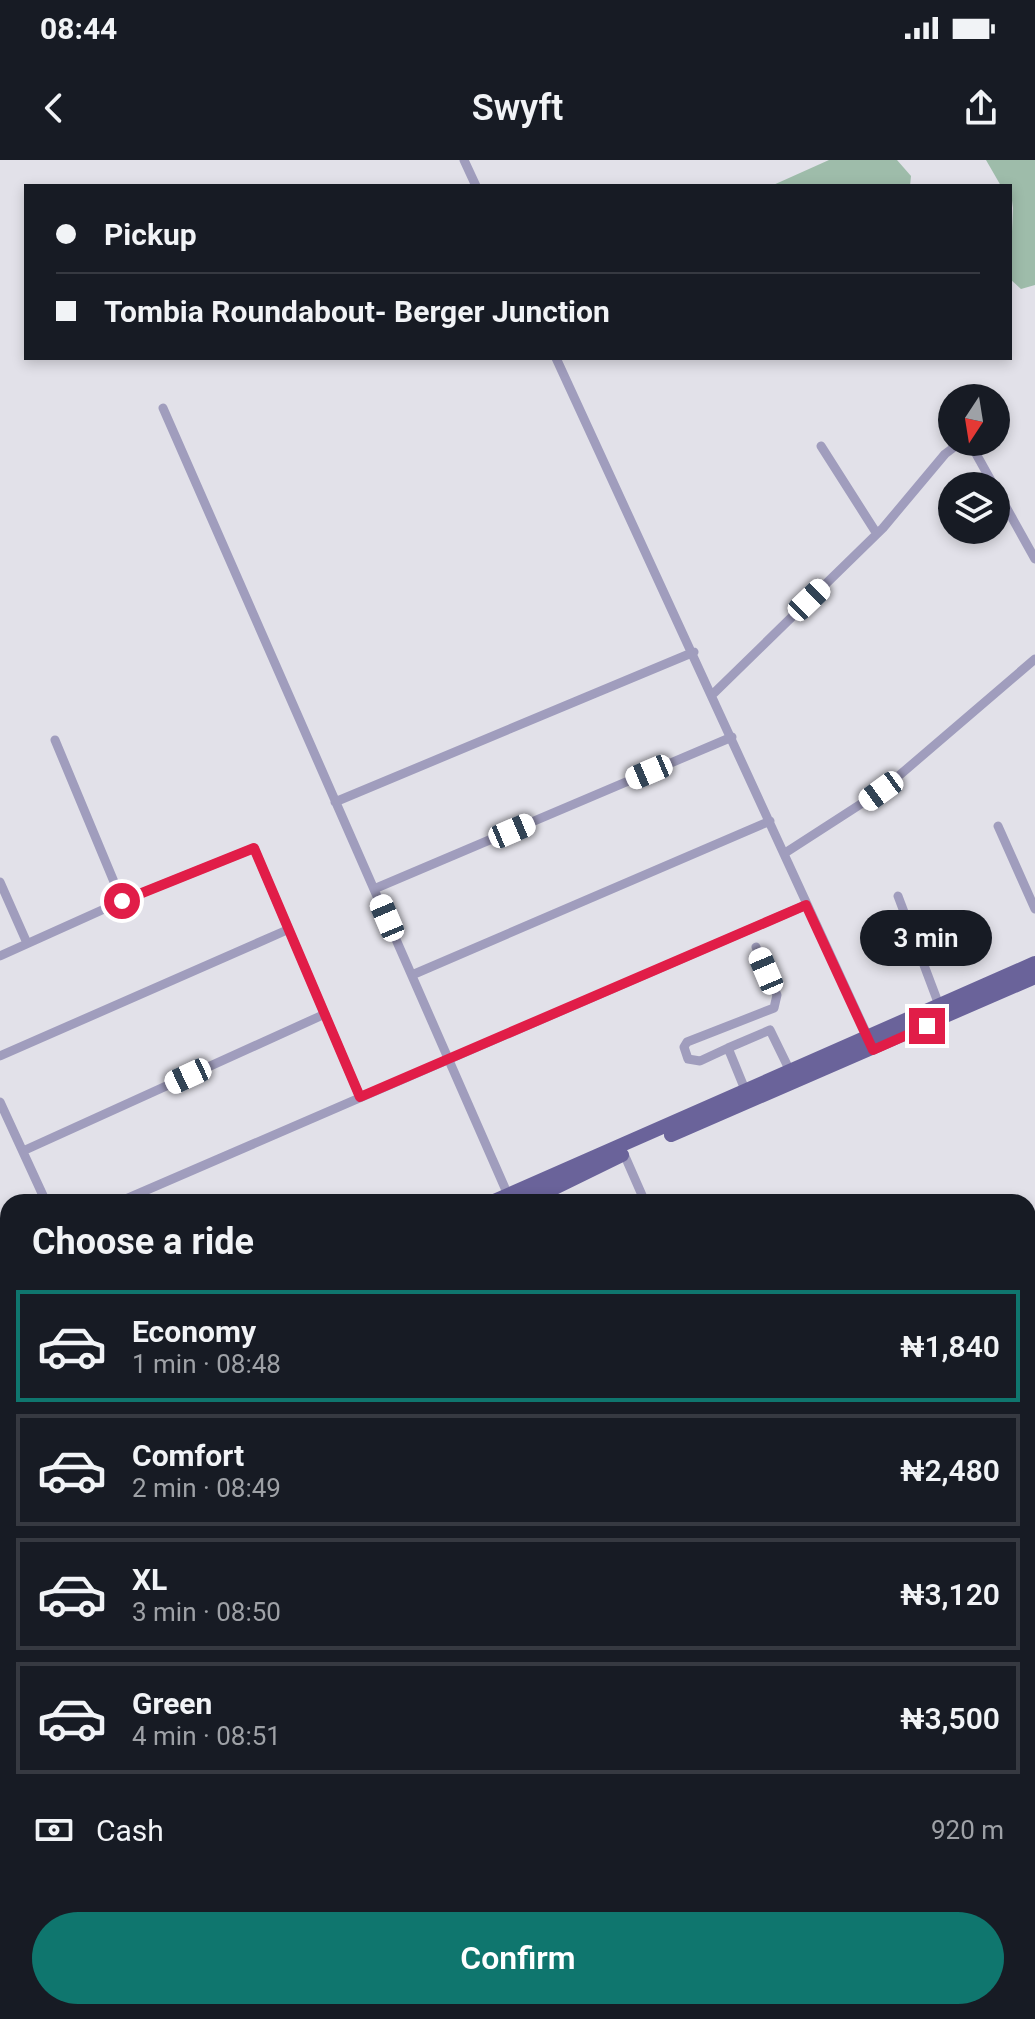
<!DOCTYPE html>
<meta charset="utf-8">
<style>
body{margin:0;font-family:Roboto,sans-serif;background:#242831;color:#f1f3f6;height:100vh;display:flex;flex-direction:column;font-size:30px;white-space:nowrap}
*{box-sizing:border-box;margin:0}
p{font-size:26px;color:#9ea1a6}
.icon{flex:none;width:44px;height:44px;fill:none;stroke:currentColor;stroke-width:2;stroke-linecap:round;stroke-linejoin:round}
.map{position:relative;flex:1;overflow:hidden}
.side{position:absolute;left:0px;top:1034px;width:1036px;height:826px;display:flex;flex-direction:column;background:#171b24;border-radius:24px 24px 0 0;box-shadow:0 4px 12px #0003}
.side>*{flex:none}
.guide{position:absolute;left:24px;top:24px;width:988px;height:176px;border-radius:0px;box-shadow:0 4px 12px #0003;display:grid;align-content:center;height:176px;padding:0 32px;background:#171b24}
.needle{width:52px;rotate:192deg}
.tools{position:absolute;left:938px;top:224px;display:grid;gap:16px}
.tools a{display:grid;place-items:center;width:72px;height:72px;border-radius:50%;background:#171b24;box-shadow:0 4px 12px #0003;font-size:40px}
.end{position:absolute;width:36px;height:36px;margin:-18px;border:10px solid #e11d48;background:#fff;box-shadow:0 0 0 4px #fff}
.from{border-radius:50%}
.bubble{position:absolute;height:56px;border-radius:28px;background:#171b24;box-shadow:0 4px 12px #0003;font-size:26px;font-weight:600;line-height:56px;text-align:center}
.car{position:absolute;width:24px;height:48px;margin:-24px -12px;border-radius:10px;box-shadow:0 0 6px 2px #0007;background:linear-gradient(#fff 24%,#345 0 40%,#fff 0 76%,#345 0 86%,#fff 0)}
.guide b{display:flex;align-items:center;gap:28px;height:76px;font-size:30px}
.guide b+b{border-top:2px solid #363941}
.guide i{width:20px;height:20px;background:#f1f3f6}
ul{padding:0;list-style:none}
li{display:flex;align-items:center;gap:24px;height:112px;margin:0 16px 12px;padding:0 16px;border:4px solid #363941;border-radius:0px}
li div{flex:1}
li b{display:block;font-size:30px}
li em{font-style:normal;font-weight:600}
li.selected{border-color:#0f766e}
li>.icon{width:72px;height:72px;stroke-width:1.5}
h2{padding:0 32px;font-size:36px;line-height:96px}
.pay{display:flex;align-items:center;gap:20px;height:88px;padding:0 32px;font-size:30px}
.pay p{margin-inline-start:auto}
.button{display:flex;gap:16px;margin-top:auto;padding:16px 32px}
.button a{flex:1;height:92px;border-radius:48px;background:#0f766e;color:#fff;font-size:32px;font-weight:600;line-height:92px;text-align:center}
.status{display:flex;justify-content:space-between;align-items:center;height:56px;padding:0 40px;background:#171b24;direction:ltr}
.status svg{height:22px;fill:currentColor}
header{display:flex;justify-content:space-between;align-items:center;height:104px;padding:0 32px;background:#171b24;font-size:36px;font-weight:600}
.map>svg:first-child{display:block}
.forest{fill:#9ebcaa}
.lines{fill:none;stroke-linecap:round;stroke-linejoin:round}
.minor{stroke:#a09dbd;stroke-width:9}
.tertiary{stroke:#a09dbd;stroke-width:12}
.primary{stroke:#6a639a;stroke-width:14}
.route{stroke:#e11d48;stroke-width:10}
</style>
<div class="status"><b>08:44</b><svg viewBox="0 0 49 12"><path d="M0 12V9h3v3zM5 12V6h3v6zM10 12V3h3v9zM15 12V0h3v12zM26 1h20v11H26zM47 4h2v5h-2z"/></svg></div>
<header><svg class="icon" aria-label="back" viewBox="0 0 24 24"><path d="M15 5l-7 7 7 7"/></svg>Swyft<svg class="icon" aria-label="share" viewBox="0 0 24 24"><path d="M12 15V3M7 8l5-5 5 5M5 13v7h14v-7"/></svg></header>
<div class="map">
<svg width="1035" height="1859" viewBox="0 0 1035 1859">
<rect width="100%" height="100%" fill="#e2e1e9"/>
<!-- forest -->
<path class="forest" d="M829,0H897L911,16L910,26H771Z
M986,0H1035V125L1021,129L1010,119L1013,48L1010,26H1001Z"/>
<g class="lines">
<!-- minor -->
<path class="minor" d="M464,0L476,26
M556,198L869,879
M163,248L508,1035
M821,286L877,374
M996,329L1035,399
M713,534L883,368L945,294L961,282L970,283L994,326
M55,580L122,741
M335,642L694,492
M998,666L1035,749
M785,693L881,631L1035,499
M0,722L27,783
M374,729L732,577
M898,736L939,845
M0,796L122,741L254,688L360,937
M412,815L770,661
M728,888L700,901L688,899L684,887L687,882L774,848L777,835L756,787
M0,896L287,770
M746,932L728,888L770,870L790,911
M0,942L46,1042
M23,991L325,854
M624,994L645,1042
M119,1042L806,745
M0,1097L8,1116
M0,1166L8,1162
M1028,1647L1035,1648
M0,1678L8,1682
M1028,1762L1035,1763
M628,1852L633,1859
M674,1852L678,1859
M774,1852L780,1859
M974,1852L998,1859
M378,1857L386,1852
M158,1859L162,1852
M306,1859L313,1852
M903,1859L904,1852"/>
<!-- tertiary -->
<path class="tertiary" d="M59,1859L61,1852"/>
<!-- primary -->
<path class="primary" d="M671,975L1035,817
M492,1042L1035,803
M526,1042L622,995
M0,1261L8,1257
M0,1277L8,1274"/>
</g>
<g class="lines">
<!-- route -->
<path class="route" d="M122,741L254,688L360,937L806,745L873,890L927,866"/>
</g>
</svg>
<div class="tools">
<a><svg class="needle" viewBox="-14 -14 28 28"><path d="M0-13l5 13h-10z" fill="#e53935"/><path d="M0 13l5-13h-10z" fill="#9ea1a6"/></svg></a>
<a><svg class="icon" aria-label="layers" viewBox="0 0 24 24"><path d="M12 4l9 5-9 5-9-5zM3 14l9 5 9-5"/></svg></a>
</div>
<i class="end from" style="left:122px;top:741px"></i>
<i class="end" style="left:927px;top:866px"></i>
<div class="bubble" style="left:860px;top:750px;width:132px">3 min</div>
<i class="car" style="left:809px;top:440px;rotate:46deg"></i>
<i class="car" style="left:649px;top:612px;rotate:247deg"></i>
<i class="car" style="left:881px;top:631px;rotate:234deg"></i>
<i class="car" style="left:512px;top:671px;rotate:67deg"></i>
<i class="car" style="left:387px;top:758px;rotate:337deg"></i>
<i class="car" style="left:766px;top:811px;rotate:337deg"></i>
<i class="car" style="left:188px;top:916px;rotate:245deg"></i>
<div class="guide">
<b><i class="from"></i>Pickup</b>
<b><i></i>Tombia Roundabout- Berger Junction</b>
</div>
<section class="side">
<h2>Choose a ride</h2>
<ul>
<li class="selected"><svg class="icon" aria-label="car" viewBox="0 0 24 24"><path d="M5 17H2v-5l4-1 3-4h7l3 4 3 1v5h-3M9 17h6M6 11h13"/><circle cx="7" cy="17" r="2"/><circle cx="17" cy="17" r="2"/></svg><div><b>Economy</b><p>1 min · 08:48</p></div><em>₦1,840</em></li>
<li><svg class="icon" aria-label="car" viewBox="0 0 24 24"><path d="M5 17H2v-5l4-1 3-4h7l3 4 3 1v5h-3M9 17h6M6 11h13"/><circle cx="7" cy="17" r="2"/><circle cx="17" cy="17" r="2"/></svg><div><b>Comfort</b><p>2 min · 08:49</p></div><em>₦2,480</em></li>
<li><svg class="icon" aria-label="car" viewBox="0 0 24 24"><path d="M5 17H2v-5l4-1 3-4h7l3 4 3 1v5h-3M9 17h6M6 11h13"/><circle cx="7" cy="17" r="2"/><circle cx="17" cy="17" r="2"/></svg><div><b>XL</b><p>3 min · 08:50</p></div><em>₦3,120</em></li>
<li><svg class="icon" aria-label="car" viewBox="0 0 24 24"><path d="M5 17H2v-5l4-1 3-4h7l3 4 3 1v5h-3M9 17h6M6 11h13"/><circle cx="7" cy="17" r="2"/><circle cx="17" cy="17" r="2"/></svg><div><b>Green</b><p>4 min · 08:51</p></div><em>₦3,500</em></li>
</ul>
<div class="pay"><svg class="icon" aria-label="cash" viewBox="0 0 24 24"><path d="M3 7h18v10H3z"/><circle cx="12" cy="12" r="2"/></svg>Cash<p>920 m</p></div>
<div class="button"><a>Confirm</a></div>
</section>
</div>
